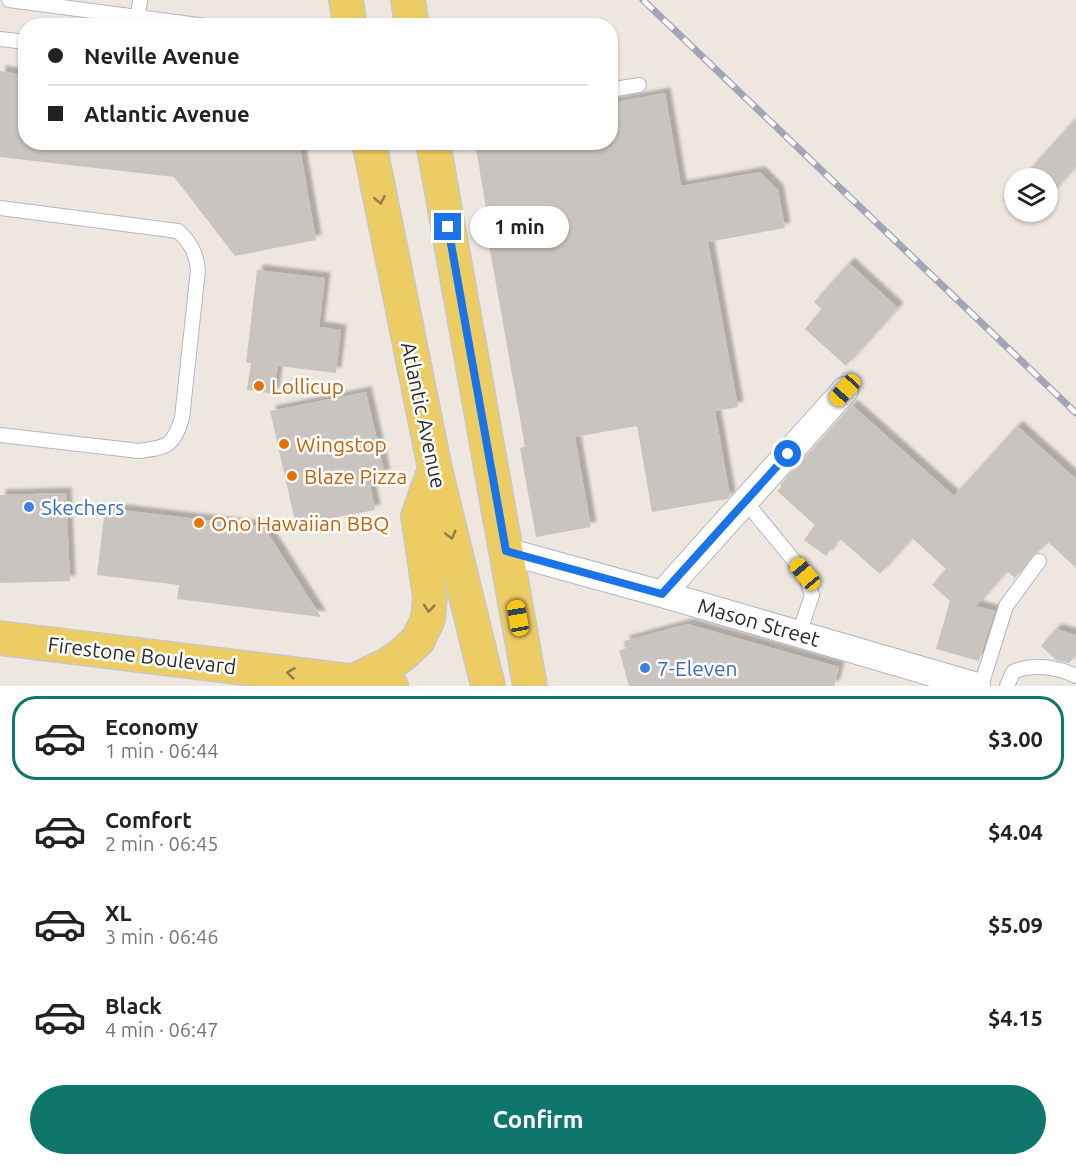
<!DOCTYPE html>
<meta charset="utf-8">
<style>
body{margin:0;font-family:Ubuntu,sans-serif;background:#f2f2f2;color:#222;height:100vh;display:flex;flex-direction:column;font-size:22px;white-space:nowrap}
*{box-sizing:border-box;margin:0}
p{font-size:20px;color:#767676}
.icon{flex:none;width:33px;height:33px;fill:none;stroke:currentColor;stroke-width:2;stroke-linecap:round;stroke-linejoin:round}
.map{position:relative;height:686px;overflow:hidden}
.side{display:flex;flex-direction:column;background:#fff;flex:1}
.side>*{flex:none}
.top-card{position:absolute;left:18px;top:18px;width:600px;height:132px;border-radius:24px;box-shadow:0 2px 4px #0004;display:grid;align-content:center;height:132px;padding:0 30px;background:#fff}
.buttons{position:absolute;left:1004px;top:168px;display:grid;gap:12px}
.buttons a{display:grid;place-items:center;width:54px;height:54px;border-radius:50%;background:#fff;box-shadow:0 2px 4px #0004;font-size:30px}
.end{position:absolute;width:27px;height:27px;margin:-14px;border:8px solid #1a73e8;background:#fff;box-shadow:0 0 0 3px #fff}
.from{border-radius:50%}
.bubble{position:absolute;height:42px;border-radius:21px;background:#fff;box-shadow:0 2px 4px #0004;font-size:20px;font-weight:700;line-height:42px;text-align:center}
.car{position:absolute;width:18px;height:36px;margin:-18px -9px;border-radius:8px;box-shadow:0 0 4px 2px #0007;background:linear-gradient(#f5c518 24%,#345 0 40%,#f5c518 0 76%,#345 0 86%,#f5c518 0)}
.top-card b{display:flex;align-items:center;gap:21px;height:57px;font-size:22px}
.top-card b+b{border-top:2px solid #e0e0e0}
.top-card i{width:15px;height:15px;background:#222}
ul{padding:10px 0 0;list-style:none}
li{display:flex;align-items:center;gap:18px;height:84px;margin:0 12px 9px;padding:0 18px;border:3px solid transparent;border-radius:24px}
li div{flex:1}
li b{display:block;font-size:22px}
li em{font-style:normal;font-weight:700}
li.on{border-color:#0f766e}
li>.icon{width:54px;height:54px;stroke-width:1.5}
.primary-button{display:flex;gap:12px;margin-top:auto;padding:12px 30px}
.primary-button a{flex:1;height:69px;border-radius:36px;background:#0f766e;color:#fff;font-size:24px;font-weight:700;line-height:69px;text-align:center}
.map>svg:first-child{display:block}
.building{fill:#c9c4bf;filter:url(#shadow)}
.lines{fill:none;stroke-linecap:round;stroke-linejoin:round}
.lane-casing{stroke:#b3b6bf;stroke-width:16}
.street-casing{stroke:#b3b6bf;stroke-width:28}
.primary-casing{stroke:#c8c8c8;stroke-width:36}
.lane{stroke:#fff;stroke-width:14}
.street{stroke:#fff;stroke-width:26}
.primary{stroke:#eecc64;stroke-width:33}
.rail-casing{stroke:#a2a5b6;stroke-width:7}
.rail{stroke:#fff;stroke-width:4.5;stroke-dasharray:14;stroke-linecap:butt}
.oneway{stroke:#8d7c48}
.route{stroke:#1a73e8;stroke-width:8}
.food-dot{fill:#e8710a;stroke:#fff;stroke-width:2}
.shop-dot{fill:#3f7fe0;stroke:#fff;stroke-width:2}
.labels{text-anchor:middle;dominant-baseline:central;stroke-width:5;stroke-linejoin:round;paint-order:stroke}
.food-label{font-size:21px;fill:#c56008;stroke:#fff;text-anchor:start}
.street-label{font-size:21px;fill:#2c2c2c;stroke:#fff}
.shop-label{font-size:21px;fill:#366cbe;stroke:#fff;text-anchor:start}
</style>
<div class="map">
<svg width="1076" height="686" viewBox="0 0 1076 686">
<defs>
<filter id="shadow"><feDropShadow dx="5.5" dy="-5.5" stdDeviation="1.5" flood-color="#0004"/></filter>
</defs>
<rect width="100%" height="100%" fill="#eee7df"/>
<!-- building -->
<path class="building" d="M0,71L26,75V142H299L316,240L235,256L174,177L0,157Z
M665,93L681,186L760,172L778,190L785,228L708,242L738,407L715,411L730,496L727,499L652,512L637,426L575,437L591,527L536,537L520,448L525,447L485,222L488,221L475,142H610V103Z
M1076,118V166L1047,199V178H1022Z
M1014,187V210L1003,200Z
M849,263L898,308L846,366L805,329L822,309L814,302Z
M257,270L325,278L319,327L341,330L336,373L278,366L274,394L247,390L251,363H246Z
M366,392L385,475L369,478L375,510L296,525L270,411Z
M852,405L954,496L1017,426L1076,479V568L1048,542L1038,552L1032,556L1015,578L1007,571L976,606L995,611L979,661L936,649L950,601L932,585L946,569L912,538L880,574L839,538L826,556L804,540L815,525L777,491L782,486L780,485Z
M66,493L70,581L0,583V495Z
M105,508L264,527L321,617L177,599L179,585L97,575Z
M687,624L839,667L834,686H629L619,650L626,649L624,641Z
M1056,629L1076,635V656L1069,663L1056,660L1041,646Z"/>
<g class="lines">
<!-- lane casing -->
<g class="lane-casing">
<path id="lane" d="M9,0L206,26
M138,17L140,0
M0,39L26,42
M610,90L639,85
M0,208L178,231C191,243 196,253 198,270L182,418C173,446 169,447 139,451L0,435
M745,501L805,574L812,595L799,634
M981,686L1006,606L1039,561
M1007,686L1013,672C1032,663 1058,667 1076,676"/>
</g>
<!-- street casing -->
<g class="street-casing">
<path id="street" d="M506,551L662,594L977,686
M662,594L845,390"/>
</g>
<!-- primary casing -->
<g class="primary-casing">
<path id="primary" d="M346,0L350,26
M408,0L412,26
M369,142L435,469L488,686
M433,142L530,686
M0,638L391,686
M356,680L389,664L403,654L418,640L428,619L430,597L418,516L435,469"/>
</g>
<!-- lane -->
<use href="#lane" class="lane"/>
<!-- street -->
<use href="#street" class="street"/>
<!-- primary -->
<use href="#primary" class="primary"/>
<!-- rail casing -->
<g class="rail-casing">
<path id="rail" d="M643,0L1076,413"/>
</g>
<!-- rail -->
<use href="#rail" class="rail"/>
</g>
<!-- one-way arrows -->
<defs><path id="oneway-chevron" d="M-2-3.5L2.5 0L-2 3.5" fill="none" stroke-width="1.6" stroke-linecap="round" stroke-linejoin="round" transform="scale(1.5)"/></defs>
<g class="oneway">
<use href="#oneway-chevron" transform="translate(380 200) rotate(79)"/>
<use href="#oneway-chevron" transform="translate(451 535) rotate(76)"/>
<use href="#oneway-chevron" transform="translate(429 608) rotate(94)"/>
<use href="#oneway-chevron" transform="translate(291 673) rotate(-173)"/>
</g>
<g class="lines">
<!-- route -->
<path class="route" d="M448,227L506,551L662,594L788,454"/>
</g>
<!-- markers -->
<g class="food-dot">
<circle cx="259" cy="386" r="6"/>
<circle cx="284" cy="444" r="6"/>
<circle cx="292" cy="476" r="6"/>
<circle cx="199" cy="523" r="6"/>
</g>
<g class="shop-dot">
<circle cx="29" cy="507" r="6"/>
<circle cx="645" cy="668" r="6"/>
</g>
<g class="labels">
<!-- food labels -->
<g class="food-label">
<text x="271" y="386">Lollicup</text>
<text x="296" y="444">Wingstop</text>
<text x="304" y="476">Blaze Pizza</text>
<text x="211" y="523">Ono Hawaiian BBQ</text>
</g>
<!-- street labels -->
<g class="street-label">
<text transform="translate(424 415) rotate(78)">Atlantic Avenue</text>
<text transform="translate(759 622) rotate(16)">Mason Street</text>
<text transform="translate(142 655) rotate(7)">Firestone Boulevard</text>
</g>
<!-- shop labels -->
<g class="shop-label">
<text x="41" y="507">Skechers</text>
<text x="657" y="668">7-Eleven</text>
</g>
</g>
</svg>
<div class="buttons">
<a><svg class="icon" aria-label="layers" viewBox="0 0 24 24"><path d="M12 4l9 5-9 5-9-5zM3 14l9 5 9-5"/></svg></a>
</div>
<i class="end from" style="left:788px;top:454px"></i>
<i class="end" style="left:448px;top:227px"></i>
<div class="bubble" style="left:470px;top:206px;width:99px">1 min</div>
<i class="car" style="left:845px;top:390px;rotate:222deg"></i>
<i class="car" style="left:805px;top:574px;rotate:320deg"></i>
<i class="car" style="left:518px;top:618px;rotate:350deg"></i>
<div class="top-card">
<b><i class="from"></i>Neville Avenue</b>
<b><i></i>Atlantic Avenue</b>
</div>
</div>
<section class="side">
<ul>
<li class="on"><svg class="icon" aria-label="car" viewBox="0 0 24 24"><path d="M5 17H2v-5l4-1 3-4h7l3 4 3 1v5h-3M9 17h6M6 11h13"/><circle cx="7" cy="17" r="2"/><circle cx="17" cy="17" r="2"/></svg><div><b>Economy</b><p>1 min · 06:44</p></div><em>$3.00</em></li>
<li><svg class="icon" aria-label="car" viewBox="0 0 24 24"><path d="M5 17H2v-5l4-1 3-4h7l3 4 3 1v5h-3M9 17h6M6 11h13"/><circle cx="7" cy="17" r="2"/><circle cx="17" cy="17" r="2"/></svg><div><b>Comfort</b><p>2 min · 06:45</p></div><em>$4.04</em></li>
<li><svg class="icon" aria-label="car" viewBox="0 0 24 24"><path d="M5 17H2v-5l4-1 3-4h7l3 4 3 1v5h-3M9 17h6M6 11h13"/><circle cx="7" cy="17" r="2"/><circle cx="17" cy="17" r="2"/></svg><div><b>XL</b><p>3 min · 06:46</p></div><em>$5.09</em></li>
<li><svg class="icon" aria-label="car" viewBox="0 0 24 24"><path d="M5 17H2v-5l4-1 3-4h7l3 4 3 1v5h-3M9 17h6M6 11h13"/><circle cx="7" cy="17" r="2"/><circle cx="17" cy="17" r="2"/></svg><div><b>Black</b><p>4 min · 06:47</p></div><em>$4.15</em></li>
</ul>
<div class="primary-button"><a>Confirm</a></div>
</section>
